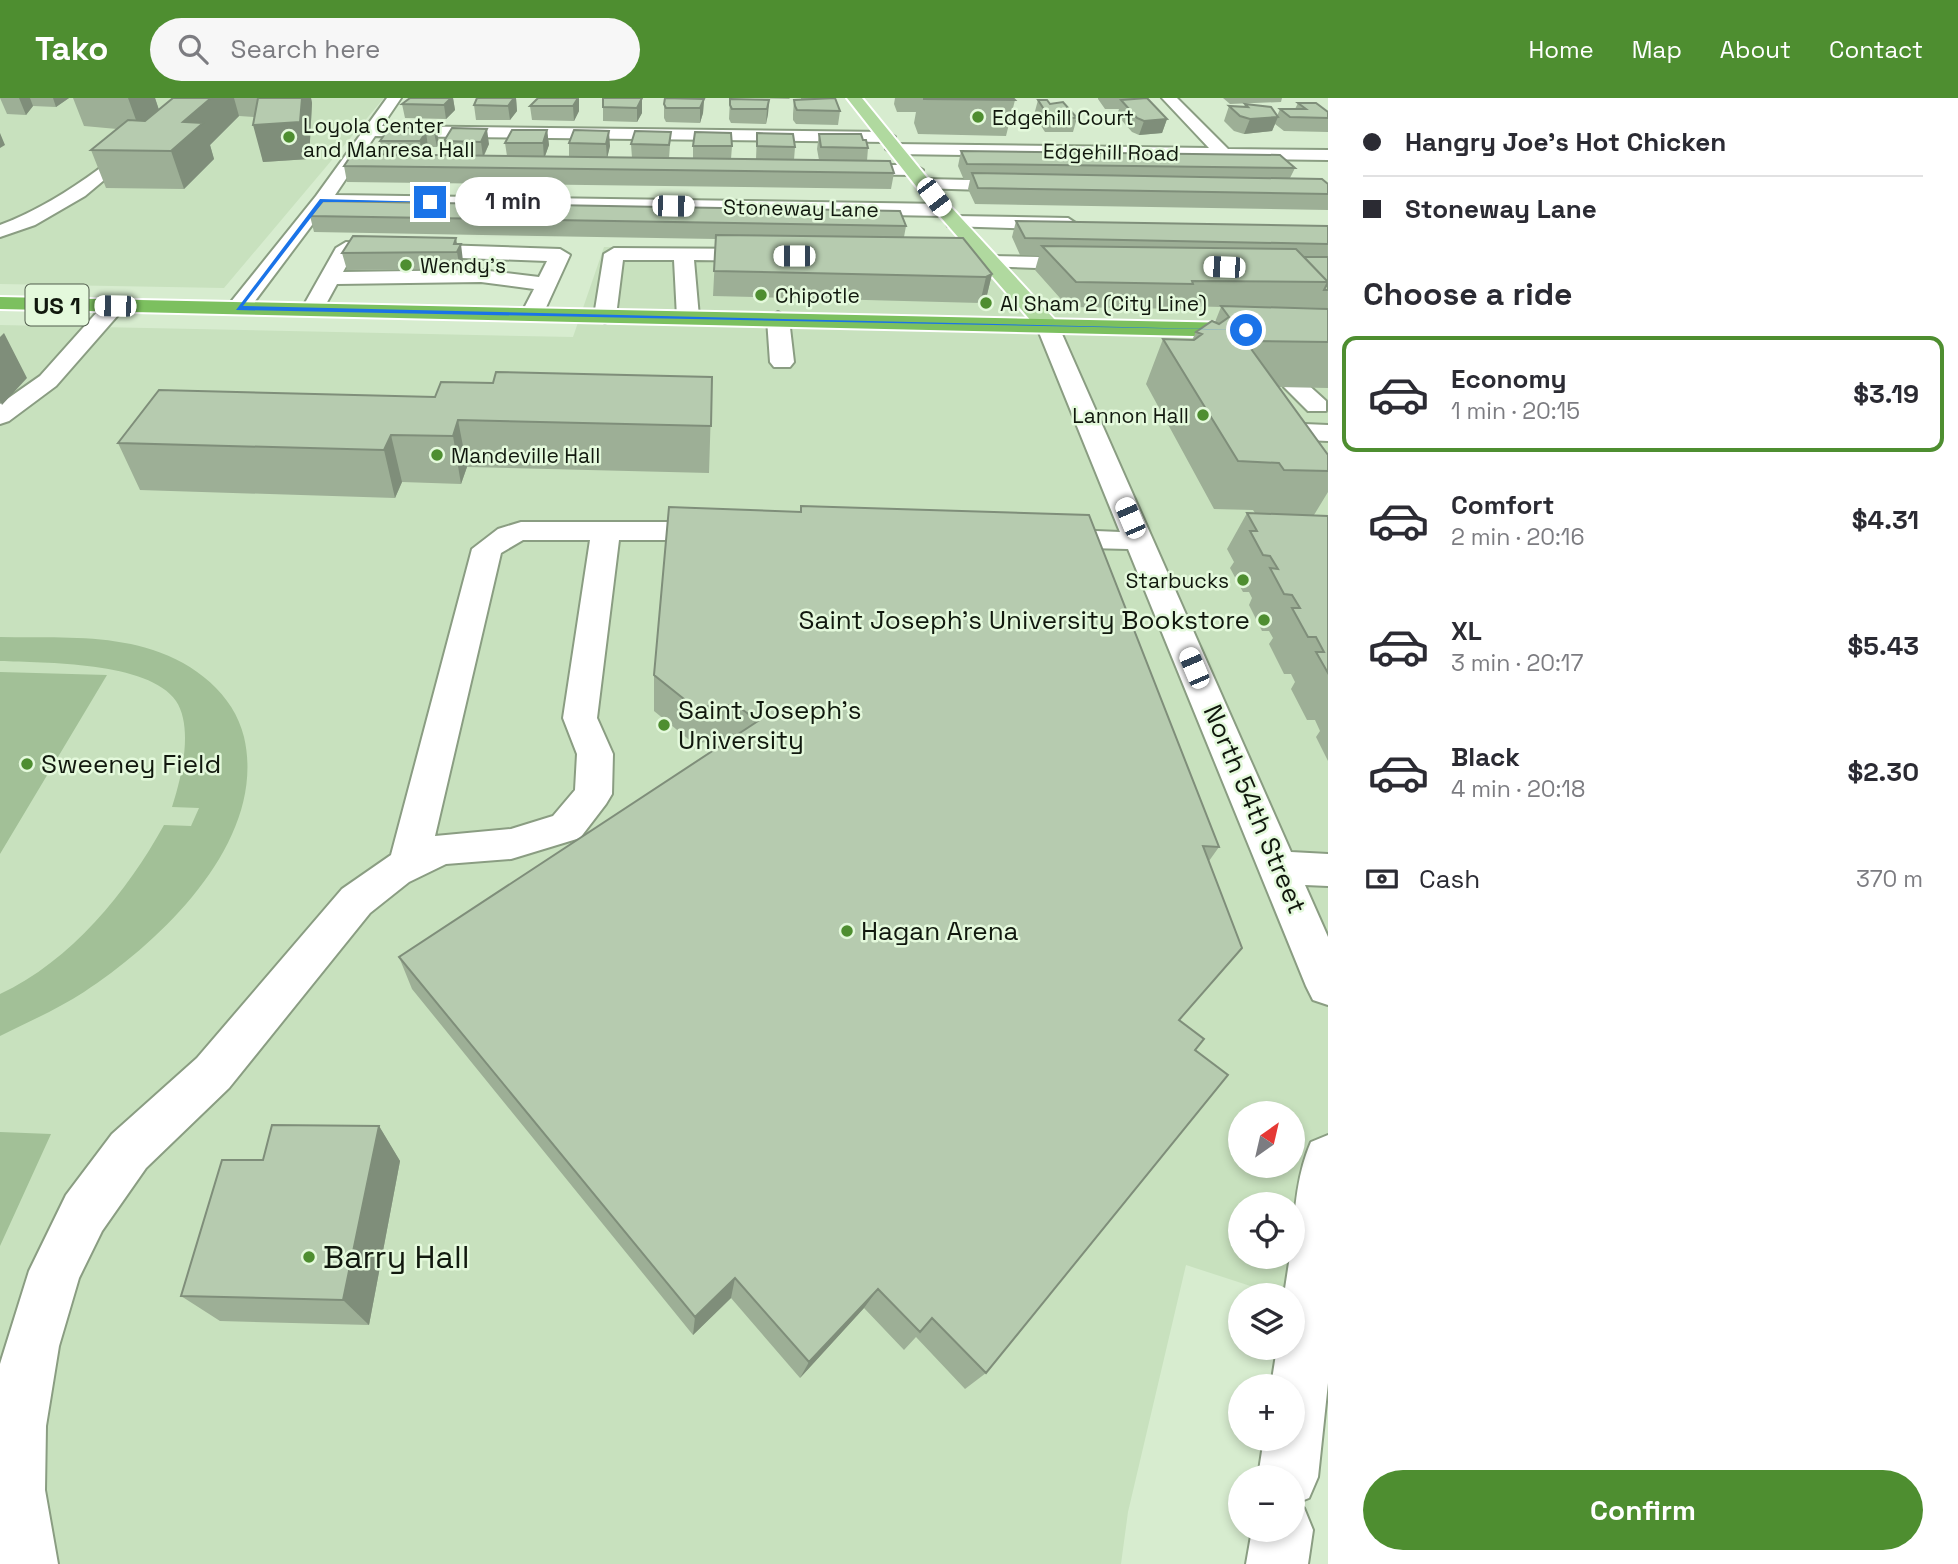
<!DOCTYPE html>
<meta charset="utf-8">
<style>
body{margin:0;font-family:"Space Grotesk",sans-serif;background:#f7f7f7;color:#2b2b33;height:100vh;display:flex;flex-direction:column;font-size:26px;white-space:nowrap}
*{box-sizing:border-box;margin:0}
p{font-size:23px;color:#7c7c81}
.icon{flex:none;width:38px;height:38px;fill:none;stroke:currentColor;stroke-width:2;stroke-linecap:round;stroke-linejoin:round}
.map{position:relative;flex:1;overflow:hidden}
.panel{display:flex;flex-direction:column;background:#fff;width:630px}
.panel>*{flex:none}
.top-card{display:grid;align-content:center;height:154px;padding:0 35px;background:#fff}
.needle{width:46px;rotate:34deg}
.tools{position:absolute;left:1228px;top:1003px;display:grid;gap:14px}
.tools a{display:grid;place-items:center;width:77px;height:77px;border-radius:50%;background:#fff;box-shadow:0 4px 10px #0003;font-size:35px}
.end{position:absolute;width:32px;height:32px;margin:-16px;border:9px solid #1a73e8;background:#fff;box-shadow:0 0 0 4px #fff}
.from{border-radius:50%}
.bubble{position:absolute;height:49px;border-radius:24px;background:#fff;box-shadow:0 4px 10px #0003;font-size:23px;font-weight:700;line-height:49px;text-align:center}
.car{position:absolute;width:21px;height:42px;margin:-21px -10px;border-radius:9px;box-shadow:0 0 5px 2px #0007;background:linear-gradient(#fff 24%,#345 0 40%,#fff 0 76%,#345 0 86%,#fff 0)}
.top-card b{display:flex;align-items:center;gap:24px;height:66px;font-size:26px}
.top-card b+b{border-top:2px solid #e1e1e2}
.top-card i{width:18px;height:18px;background:#2b2b33}
ul{padding:0;list-style:none}
li{display:flex;align-items:center;gap:21px;height:116px;margin:0 14px 10px;padding:0 21px;border:4px solid transparent;border-radius:14px}
li div{flex:1}
li b{display:block;font-size:26px}
li em{font-style:normal;font-weight:700}
li.selected{border-color:#4e8e30}
li>.icon{width:63px;height:63px;stroke-width:1.5}
h2{padding:0 35px;font-size:32px;line-height:84px}
.pay{display:flex;align-items:center;gap:18px;height:77px;padding:0 35px;font-size:26px}
.pay p{margin-inline-start:auto}
.button{display:flex;gap:14px;margin-top:auto;padding:14px 35px}
.button a{flex:1;height:80px;border-radius:42px;background:#4e8e30;color:#fff;font-size:28px;font-weight:700;line-height:80px;text-align:center}
header{display:flex;align-items:center;gap:42px;box-sizing:border-box;height:98px;padding:0 35px;background:#4e8e30;color:#fff}
header strong{font-size:33px}
nav{display:flex;gap:38px;margin-inline-start:auto;font-size:24px}
.search{width:490px;height:63px;background:#f7f7f7;display:flex;align-items:center;gap:18px;box-sizing:border-box;padding:0 24px;border-radius:38px;color:#7c7c81;font-size:26px}
main{display:flex;flex:1;min-height:0}
.map>svg:first-child{display:block}
.built{fill:#c8e1be;fill-rule:evenodd}
.green{fill:#a2c097}
.lines{fill:none;stroke-linecap:round;stroke-linejoin:round}
.minor-casing{stroke:#8a9d82;stroke-width:4}
.major-casing{stroke:#fff;stroke-width:4}
.highway-casing{stroke:#fff;stroke-width:4}
.minor{fill:#fff;fill-rule:evenodd}
.major{fill:#b0d99f;fill-rule:evenodd}
.highway{fill:#7cc05f;fill-rule:evenodd}
.wall{fill:#9daf96}
.shaded-wall{fill:#7f8e7a}
.building{fill:#b6cbaf;stroke:#7f8e7a;stroke-width:2}
.route{fill:#1a73e8}
.poi-dot{fill:#4e8e30;stroke:#e4f9dc;stroke-width:2.5}
.labels{text-anchor:middle;dominant-baseline:central;stroke-width:5;stroke-linejoin:round;paint-order:stroke}
.far-poi-label{font-size:21px;fill:#11180e;stroke:#e4f9dc;text-anchor:start}
.far-street-label{font-size:21px;fill:#11180e;stroke:#e4f9dc}
.shield{fill:#e4f9dc;stroke:#505c4c;stroke-width:2}
.shield-label{font-size:24px;font-weight:bold;fill:#11180e}
.poi-label{font-size:26px;fill:#11180e;stroke:#e4f9dc;text-anchor:start}
.street-label{font-size:26px;fill:#11180e;stroke:#e4f9dc}
.near-poi-label{font-size:32px;fill:#11180e;stroke:#e4f9dc;text-anchor:start}
</style>
<header>
<strong>Tako</strong>
<div class="search"><svg class="icon" aria-label="search" viewBox="0 0 24 24"><circle cx="10" cy="10" r="6"/><path d="M15 15l6 6"/></svg>Search here</div>
<nav><a>Home</a><a>Map</a><a>About</a><a>Contact</a></nav>
</header>
<main>
<div class="map">
<svg width="1328" height="1466" viewBox="0 0 1328 1466">
<rect width="100%" height="100%" fill="#d7eccf"/>
<!-- built -->
<path class="built" d="M0,0H384L224,190L0,186Z
M604,149L963,154L972,166L1328,177V1213L1293,1197H1278L1186,1167L1128,1414L1121,1466H0V227L573,239ZM1241,1015H1293V1068H1241ZM1241,1106H1293V1158H1241Z"/>
<!-- green -->
<path class="green" d="M0,539C50,540 105,536 153,552C194,565 234,596 244,639C268,742 162,843 84,894C58,911 28,924 0,938V896C71,863 127,794 164,727L191,728L199,710L172,709C181,681 194,630 176,603C149,563 43,565 0,563Z
M0,574L107,577L0,756Z
M0,1034L51,1036L0,1148Z"/>
<g class="lines">
<!-- minor casing -->
<g class="minor-casing">
<path id="minor" d="M186,0H202L85,98L35,127L0,139V127C72,100 128,48 186,0Z
M387,0H401L382,28L887,34L895,39L887,44L375,38L335,97L944,106L953,112L944,118L327,107L246,215H230L227,210L230,205L316,98Z
M1162,0H1177L1228,51L1328,52V62L894,56L886,51L894,46L1209,50Z
M841,67H914L923,72L914,77L835,76L832,72Z
M924,81L1020,83L1029,88L1020,93L918,90L915,86Z
M955,118L1068,120L1077,126L1068,132L948,128L946,124Z
M346,144L560,151L570,157L543,216L532,223L521,216L534,191L481,184L337,186L320,217H304L301,212L336,150ZM353,156L547,163L539,179L481,172L343,174Z
M614,150L766,151L776,157L766,163L694,162L699,219L688,226L677,219L674,162H623L616,218L605,225L594,218L604,156Z
M990,158L1090,160L1100,166L1090,172L983,168L980,164L983,160Z
M115,202L126,208L56,288L9,323L0,326V306L40,278L107,203Z
M778,214L789,221L794,264L790,269H774L770,264L767,221Z
M1047,220L1058,227L1291,754L1328,756V788L1305,787L1328,839V907L1313,902L1306,888L1128,451L1048,449L1038,446L1033,440L1038,434L1048,431L1120,434L1036,227Z
M1296,282L1305,284L1326,303V313H1308L1284,289L1287,284Z
M1280,325L1328,327V343L1282,341L1261,347L1252,344L1248,339L1252,334Z
M521,424H718L728,427L732,433L728,439L718,442H619L597,620L613,656L612,696L606,706L580,740L511,761L446,766L409,784L370,815L229,990L146,1070L102,1133L79,1180L59,1248L46,1328L45,1392L58,1466H0V1266L29,1173L66,1097L112,1036L197,960L342,791L391,757L472,451L498,431ZM523,442H590L563,620L577,656L575,692L553,718L511,731L435,738L501,455Z
M1328,1037V1285L1318,1379L1309,1400L1294,1406L1304,1410L1313,1432L1308,1466H1246L1252,1432H1293V1379H1258L1264,1340H1293V1288H1271L1277,1250H1293V1197H1284L1290,1158H1293C1293,1121 1296,1078 1311,1044Z"/>
</g>
<!-- major casing -->
<g class="major-casing">
<path id="major" d="M847,0H862L950,108L1055,222L1058,227L1055,232H1039L938,116Z"/>
</g>
<!-- highway casing -->
<g class="highway-casing">
<path id="highway" d="M0,199L1328,227V241L0,211Z"/>
</g>
<!-- minor -->
<use href="#minor" class="minor"/>
<!-- major -->
<use href="#major" class="major"/>
<!-- highway -->
<use href="#highway" class="highway"/>
</g>
<!-- wall -->
<path class="wall" d="M0,0H69L56,9L33,8L26,17L7,16Z
M73,0H155L159,12L173,0H311L312,5L309,61L263,64L254,19L239,18L210,47L214,61L184,91L106,90L91,52L117,31L84,28Z
M453,0L455,12L446,21L405,20L402,6Z
M516,0L517,13L510,22H476L474,7Z
M579,0V13L574,23L532,22L530,8Z
M642,0V15L637,24L603,23V9Z
M755,0H790L789,1Z
M801,0H825L840,13L838,27L796,26L793,22V16L794,2H801Z
M895,0H1013L1015,2L1006,38L918,36L914,25L916,14H897L894,6Z
M1098,0H1140V1L1167,21L1162,35L1139,37L1132,34L1117,17L1119,11H1105L1098,1Z
M1223,0H1282L1281,4L1230,6Z
M704,1L703,15L700,25L666,24L664,20V6Z
M730,1L769,2L768,16L766,26L731,25L729,21Z
M1038,2L1050,6L1077,20L1073,34H1045L1034,17Z
M1298,5L1328,14V34L1284,33L1275,26L1272,33L1244,36L1234,33L1224,23L1229,8L1244,9L1245,6L1277,18L1280,11H1295Z
M436,30L439,45L437,49H428L423,57H446L444,43L452,30L489,46L484,58H507L505,45L547,32L549,47L545,58L569,59V45L574,32L610,48L607,59L632,60L631,46L671,34L669,60H693V48H732L731,61H756L757,35L795,49L794,62H819L817,51L819,36L863,42L868,50L867,63L894,75L891,91L347,84L344,68L383,56L380,43Z
M961,53L1295,70L1290,80L1328,86V112L975,106L968,91L970,82H964L958,68Z
M310,118L906,128L904,139L992,176L986,201L980,205L713,198L716,141L314,134Z
M1016,123L1328,128V210L1235,209L1328,211V290L1278,289L1328,357V394L1314,417L1328,418V663L1316,639L1320,633L1315,622H1307L1291,591L1295,584L1291,576H1284L1269,546L1273,540L1269,533H1262L1249,507L1252,500L1249,494H1243L1230,470L1234,464L1227,451L1247,415H1255L1253,412L1214,411L1146,286L1163,241L1192,242L1196,234L1215,224L1221,209L1184,208L1183,211L1068,209L1035,172L1039,158L1020,157L1012,139Z
M457,146L463,163L460,171L347,172L342,155Z
M712,279L709,375L467,369L461,386L402,384L395,400L140,392L118,345L435,299L493,285Z
M801,408L1219,749L1209,763L1179,922L1195,952L986,1275L965,1291L916,1239L904,1252L864,1210L800,1280L731,1200L693,1237L412,891L399,859L728,643L693,645L654,613V577L800,414Z
M379,1028L400,1063L369,1227L220,1223L181,1198L263,1062Z"/>
<!-- shaded-wall -->
<path class="shaded-wall" d="M19,0H30L33,8L26,17Z
M53,0H69L56,9Z
M128,0H155L161,18L140,33Z
M211,0H234L239,18L210,47L214,61L184,91L171,53L183,24Z
M302,0H311L312,5L309,61L263,64L253,27Z
M451,0H453L455,12L446,21L444,7Z
M514,0H516L517,13L510,22L508,8Z
M579,0V13L574,23L573,8Z
M642,0V15L637,24V10Z
M704,1L703,15L700,25V10Z
M769,2L768,16L766,26L767,11Z
M1278,19L1272,33L1244,36L1250,21Z
M1167,21L1162,35L1139,37L1144,23Z
M436,30L439,45L437,49L434,34Z
M487,31L489,46L483,59L481,44Z
M547,32L549,47L544,61L543,45Z
M609,33L610,48L607,61L606,46Z
M426,34L428,49L422,59L420,43Z
M0,35L5,47L0,50Z
M456,140L458,152L461,146L463,163L460,171L457,154L454,146Z
M992,176L986,201L980,205L986,179Z
M4,235L27,280L2,307L0,303V239Z
M1257,243L1236,288L1249,248Z
M458,322L467,369L461,386L453,338Z
M391,337L402,384L395,400L384,352Z
M379,1028L400,1063L369,1227L343,1202Z
M735,1180L731,1200L693,1237L695,1219Z
M878,1191L864,1210L800,1280L809,1264Z"/>
<!-- building -->
<path class="building" d="M173,0H211L183,24L203,25L171,53L91,52L128,22L145,23Z
M258,0H302L300,24L253,27Z
M410,0H451L444,7L402,6Z
M477,0H514L508,8L474,7Z
M538,0H578L573,8H530Z
M603,0H642L637,10L603,9Z
M665,0L704,1L700,10H666L664,6Z
M835,0L840,13L797,12L795,8L794,2Z
M924,0H1013L1015,2L924,1Z
M1147,0L1167,21L1144,23L1137,20L1121,2Z
M730,1L769,2L767,11H732L730,7Z
M1038,2H1047L1050,6L1063,4L1077,20L1049,19Z
M1298,5H1316L1328,14V20L1290,19L1280,11H1306Z
M1245,6L1271,9L1278,19L1250,21L1240,18L1229,8L1248,9Z
M389,30H436L434,34H426L420,43H380Z
M452,30L487,31L481,44L444,43Z
M512,32H547L543,45H505Z
M574,32L609,33L606,46L569,45Z
M635,33L671,34L669,47L631,46Z
M695,34L731,35L732,48H693Z
M757,35L793,36L795,49L757,48Z
M819,36H861L863,42H866L868,50L821,49Z
M961,53L1280,57L1295,70L967,66Z
M352,56L890,63L894,75L344,68Z
M972,75L1322,81L1328,86V96L978,90Z
M323,103L900,113L906,128L310,118Z
M1016,123L1328,128V146L1025,140Z
M716,137L963,140L992,176L986,179L714,173Z
M353,138L456,140L454,146H461L457,154L342,155Z
M1042,148L1296,151L1328,184L1192,183L1193,186L1076,184Z
M1304,159H1328V192H1324L1328,184Z
M1221,208L1328,211V244L1257,243L1249,248L1328,357V373L1284,372L1279,365L1238,363L1163,241L1194,242L1202,236L1196,234L1212,223L1219,226L1229,219Z
M496,274L712,279L711,328L458,322L453,338L391,337L384,352L118,345L159,292L435,299L441,284L493,285Z
M801,408L1089,417L1219,749L1203,748L1242,850L1179,922L1204,941L1195,952L1228,977L986,1275L932,1220L920,1234L878,1191L809,1264L735,1180L695,1219L399,859L758,623L736,607L694,609L654,577L669,409L801,414Z
M1247,415L1328,418V575L1316,554H1324L1316,539H1308L1292,510H1300L1292,497L1284,496L1270,470L1278,471L1270,458L1263,457L1250,433H1257Z
M272,1027L379,1028L343,1202L181,1198L222,1062H263Z"/>
<!-- route -->
<path class="route" d="M320,101L433,104H323L243,208L1249,232L236,212Z"/>
<!-- markers -->
<g class="poi-dot">
<circle cx="978" cy="19" r="7"/>
<circle cx="289" cy="39" r="7"/>
<circle cx="406" cy="167" r="7"/>
<circle cx="761" cy="197" r="7"/>
<circle cx="986" cy="205" r="7"/>
<circle cx="1203" cy="317" r="7"/>
<circle cx="437" cy="357" r="7"/>
<circle cx="1243" cy="482" r="7"/>
<circle cx="1264" cy="522" r="7"/>
<circle cx="664" cy="627" r="7"/>
<circle cx="27" cy="666" r="7"/>
<circle cx="847" cy="833" r="7"/>
<circle cx="309" cy="1159" r="7"/>
</g>
<g class="labels">
<!-- far-poi labels -->
<g class="far-poi-label">
<text x="992" y="19">Edgehill Court</text>
<text x="303" y="27">Loyola Center<tspan x="303" dy="24">and Manresa Hall</tspan></text>
<text x="420" y="167">Wendy's</text>
<text x="775" y="197">Chipotle</text>
<text x="1000" y="205">Al Sham 2 (City Line)</text>
<text x="1189" y="317" text-anchor="end">Lannon Hall</text>
<text x="451" y="357">Mandeville Hall</text>
<text x="1229" y="482" text-anchor="end">Starbucks</text>
</g>
<!-- far-street labels -->
<g class="far-street-label">
<text transform="translate(1111 54) rotate(1)">Edgehill Road</text>
<text transform="translate(801 110) rotate(1)">Stoneway Lane</text>
</g>
<!-- shield labels -->
<rect class="shield" x="25.5" y="186.5" width="63" height="41" rx="5"/>
<g class="shield-label">
<text x="57" y="207">US 1</text>
</g>
<!-- poi labels -->
<g class="poi-label">
<text x="1250" y="522" text-anchor="end">Saint Joseph's University Bookstore</text>
<text x="678" y="612">Saint Joseph's<tspan x="678" dy="30">University</tspan></text>
<text x="41" y="666">Sweeney Field</text>
<text x="861" y="833">Hagan Arena</text>
</g>
<!-- street labels -->
<g class="street-label">
<text transform="translate(1255 711) rotate(67)">North 54th Street</text>
</g>
<!-- near-poi labels -->
<g class="near-poi-label">
<text x="323" y="1159">Barry Hall</text>
</g>
</g>
</svg>
<div class="tools">
<a><svg class="needle" viewBox="-14 -14 28 28"><path d="M0-13l5 13h-10z" fill="#e53935"/><path d="M0 13l5-13h-10z" fill="#7c7c81"/></svg></a>
<a><svg class="icon" aria-label="locate" viewBox="0 0 24 24"><circle cx="12" cy="12" r="6"/><path d="M12 2v4M12 18v4M2 12h4M18 12h4"/></svg></a>
<a><svg class="icon" aria-label="layers" viewBox="0 0 24 24"><path d="M12 4l9 5-9 5-9-5zM3 14l9 5 9-5"/></svg></a>
<a>+</a>
<a>−</a>
</div>
<i class="end from" style="left:1246px;top:232px"></i>
<i class="end" style="left:430px;top:104px"></i>
<div class="bubble" style="left:455px;top:79px;width:116px">1 min</div>
<i class="car" style="left:934px;top:99px;rotate:143deg"></i>
<i class="car" style="left:673px;top:108px;rotate:91deg"></i>
<i class="car" style="left:794px;top:158px;rotate:270deg"></i>
<i class="car" style="left:1224px;top:169px;rotate:272deg"></i>
<i class="car" style="left:115px;top:208px;rotate:271deg"></i>
<i class="car" style="left:1130px;top:420px;rotate:337deg"></i>
<i class="car" style="left:1194px;top:570px;rotate:337deg"></i>
</div>
<section class="panel">
<div class="top-card">
<b><i class="from"></i>Hangry Joe's Hot Chicken</b>
<b><i></i>Stoneway Lane</b>
</div>
<h2>Choose a ride</h2>
<ul>
<li class="selected"><svg class="icon" aria-label="car" viewBox="0 0 24 24"><path d="M5 17H2v-5l4-1 3-4h7l3 4 3 1v5h-3M9 17h6M6 11h13"/><circle cx="7" cy="17" r="2"/><circle cx="17" cy="17" r="2"/></svg><div><b>Economy</b><p>1 min · 20:15</p></div><em>$3.19</em></li>
<li><svg class="icon" aria-label="car" viewBox="0 0 24 24"><path d="M5 17H2v-5l4-1 3-4h7l3 4 3 1v5h-3M9 17h6M6 11h13"/><circle cx="7" cy="17" r="2"/><circle cx="17" cy="17" r="2"/></svg><div><b>Comfort</b><p>2 min · 20:16</p></div><em>$4.31</em></li>
<li><svg class="icon" aria-label="car" viewBox="0 0 24 24"><path d="M5 17H2v-5l4-1 3-4h7l3 4 3 1v5h-3M9 17h6M6 11h13"/><circle cx="7" cy="17" r="2"/><circle cx="17" cy="17" r="2"/></svg><div><b>XL</b><p>3 min · 20:17</p></div><em>$5.43</em></li>
<li><svg class="icon" aria-label="car" viewBox="0 0 24 24"><path d="M5 17H2v-5l4-1 3-4h7l3 4 3 1v5h-3M9 17h6M6 11h13"/><circle cx="7" cy="17" r="2"/><circle cx="17" cy="17" r="2"/></svg><div><b>Black</b><p>4 min · 20:18</p></div><em>$2.30</em></li>
</ul>
<div class="pay"><svg class="icon" aria-label="cash" viewBox="0 0 24 24"><path d="M3 7h18v10H3z"/><circle cx="12" cy="12" r="2"/></svg>Cash<p>370 m</p></div>
<div class="button"><a>Confirm</a></div>
</section>
</main>
